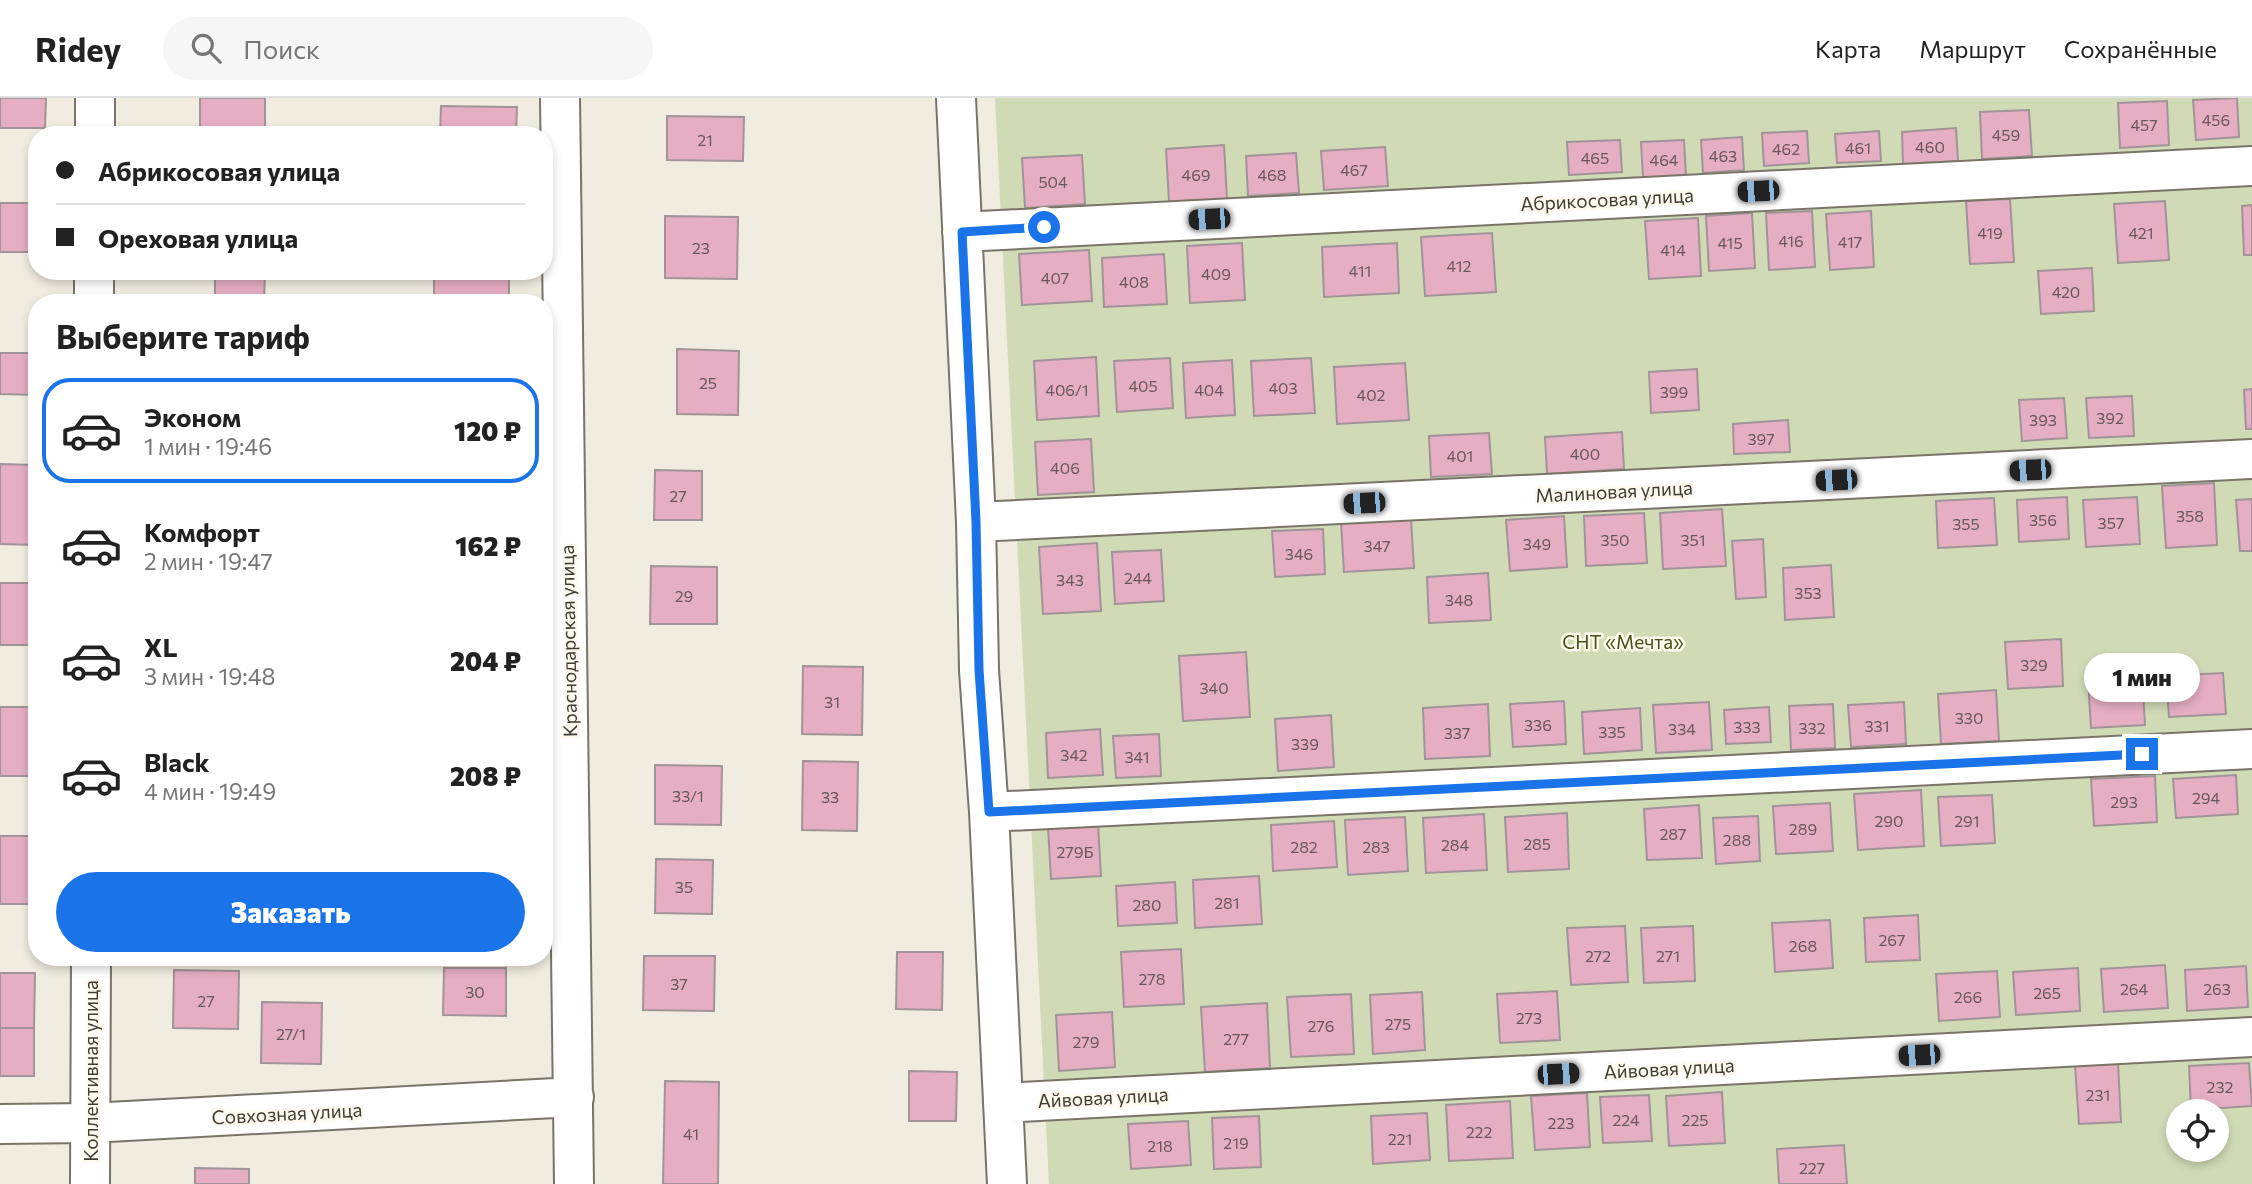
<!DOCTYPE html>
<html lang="ru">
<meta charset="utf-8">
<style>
body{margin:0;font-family:Commissioner,sans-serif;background:#f6f6f6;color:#222;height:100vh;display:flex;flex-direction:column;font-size:26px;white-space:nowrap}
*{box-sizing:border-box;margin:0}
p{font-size:23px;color:#767676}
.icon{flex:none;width:38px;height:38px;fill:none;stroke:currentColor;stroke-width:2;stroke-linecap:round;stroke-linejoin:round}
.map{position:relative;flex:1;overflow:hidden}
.sheet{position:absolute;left:28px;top:196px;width:525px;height:672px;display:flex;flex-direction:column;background:#fff;border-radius:28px;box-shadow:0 4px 10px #0003}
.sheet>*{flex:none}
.hud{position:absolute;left:28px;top:28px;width:525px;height:154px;border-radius:28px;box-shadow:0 4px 10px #0003;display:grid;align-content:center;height:154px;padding:0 28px;background:#fff}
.controls{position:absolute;left:2166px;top:1001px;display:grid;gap:14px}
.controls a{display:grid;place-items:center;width:63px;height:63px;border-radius:50%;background:#fff;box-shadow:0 4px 10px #0003;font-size:35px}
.end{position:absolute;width:32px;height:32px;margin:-16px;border:9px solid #1a73e8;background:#fff;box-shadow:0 0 0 4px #fff}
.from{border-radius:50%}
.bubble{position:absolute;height:49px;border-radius:24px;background:#fff;box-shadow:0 4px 10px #0003;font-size:23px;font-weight:800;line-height:49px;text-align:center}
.car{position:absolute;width:21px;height:42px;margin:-21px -10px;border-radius:9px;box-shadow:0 0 5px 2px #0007;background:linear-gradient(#222 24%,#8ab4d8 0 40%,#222 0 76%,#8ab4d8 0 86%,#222 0)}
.hud b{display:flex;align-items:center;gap:24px;height:66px;font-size:26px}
.hud b+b{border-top:2px solid #e0e0e0}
.hud i{width:18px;height:18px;background:#222}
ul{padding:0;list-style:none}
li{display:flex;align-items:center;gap:21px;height:105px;margin:0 14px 10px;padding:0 14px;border:4px solid transparent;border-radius:28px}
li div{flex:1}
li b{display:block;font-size:26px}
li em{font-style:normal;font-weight:800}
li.current{border-color:#1a73e8}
li>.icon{width:63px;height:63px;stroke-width:1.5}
h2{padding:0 28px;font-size:32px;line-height:84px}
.action{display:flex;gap:14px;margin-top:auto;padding:14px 28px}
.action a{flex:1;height:80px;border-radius:42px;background:#1a73e8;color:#fff;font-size:28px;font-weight:800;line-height:80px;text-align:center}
header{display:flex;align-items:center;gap:42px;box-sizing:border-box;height:98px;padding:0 35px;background:#fff;border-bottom:2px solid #e0e0e0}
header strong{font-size:33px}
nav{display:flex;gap:38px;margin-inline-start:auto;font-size:24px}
.search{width:490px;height:63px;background:#f6f6f6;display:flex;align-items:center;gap:18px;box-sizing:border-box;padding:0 24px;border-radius:38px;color:#767676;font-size:26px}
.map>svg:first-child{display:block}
.green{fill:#d0dbb6;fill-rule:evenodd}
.building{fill:#e6aec3;stroke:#a19498;stroke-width:2}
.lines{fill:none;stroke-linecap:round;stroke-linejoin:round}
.minor-casing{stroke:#787469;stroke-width:42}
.minor{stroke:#fff;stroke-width:38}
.route{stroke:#1a73e8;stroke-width:9}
.labels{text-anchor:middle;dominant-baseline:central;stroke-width:5;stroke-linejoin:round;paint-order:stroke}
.number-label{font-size:16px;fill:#68585a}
.street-label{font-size:19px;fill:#3e3c37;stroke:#fef9ed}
.park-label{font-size:19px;fill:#445118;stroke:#fef9ed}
</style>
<header>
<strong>Ridey</strong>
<div class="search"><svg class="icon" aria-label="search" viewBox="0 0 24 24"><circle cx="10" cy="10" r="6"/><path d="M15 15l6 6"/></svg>Поиск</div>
<nav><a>Карта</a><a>Маршрут</a><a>Сохранённые</a></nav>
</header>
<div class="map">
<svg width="2252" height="1086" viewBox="0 0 2252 1086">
<rect width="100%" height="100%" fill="#f0ece0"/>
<!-- green -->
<path class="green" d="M995,0H2252V1086H1049ZM2179,1013H2217V1052H2179Z"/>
<!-- building -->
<path class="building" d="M0,0H46L45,30H0Z
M200,0H265V37H200Z
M2237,0L2239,39L2196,42L2193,2Z
M2167,3L2169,47L2120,50L2118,5Z
M441,8L517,9L516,37H440Z
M2029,12L2032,58L1982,61L1980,14Z
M667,18L744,19L743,63L667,62Z
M1956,30L1958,63L1903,66L1902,34Z
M1807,33L1809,65L1764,68L1762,35Z
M1879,33L1881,63L1837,65L1835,36Z
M1742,39L1744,72L1703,75L1701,42Z
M1620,42L1622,74L1569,77L1567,44Z
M1684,42L1686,78L1643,80L1641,44Z
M1224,47L1227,101L1169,104L1166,51Z
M1385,49L1388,88L1324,92L1321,53Z
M1296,55L1299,95L1248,98L1246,58Z
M1082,57L1085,106L1025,110L1022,60Z
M2010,101L2014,164L1970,166L1966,103Z
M2165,103L2169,162L2118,165L2114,106Z
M0,105H37V154H0Z
M2252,107V157H2244L2242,108Z
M1812,113L1815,169L1769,172L1766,115Z
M1871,113L1874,169L1830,172L1826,116Z
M1752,115L1755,170L1709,173L1706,118Z
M665,118L738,119L737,181L665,180Z
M1698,120L1701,178L1649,181L1645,123Z
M1492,135L1496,194L1425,198L1421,139Z
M1242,145L1245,202L1190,205L1187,148Z
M1397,145L1399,195L1324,199L1322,149Z
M1089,152L1092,203L1022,207L1019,156Z
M1164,156L1167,206L1104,209L1102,160Z
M2092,170L2094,213L2041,216L2038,173Z
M215,173H265L264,205H215Z
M434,173H509V202L434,200Z
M677,251L739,253L738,317L677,316Z
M0,255H37V297L0,296Z
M1096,259L1099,318L1037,322L1034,263Z
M1170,260L1173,310L1117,314L1114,263Z
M1311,260L1315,315L1254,318L1251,263Z
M1232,262L1235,317L1186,320L1183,265Z
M1405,265L1409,322L1337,326L1334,269Z
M1697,271L1699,312L1651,315L1649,274Z
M2252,291V331H2246L2244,292Z
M2132,298L2134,338L2089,340L2086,300Z
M2064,300L2067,340L2022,343L2019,302Z
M1788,322L1790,354L1734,356L1733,326Z
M1622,334L1624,371L1547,376L1545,339Z
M1489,335L1492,376L1431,379L1429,338Z
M1091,341L1094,394L1038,397L1035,344Z
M0,366L37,367V447L0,446Z
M655,372L702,373V422H654Z
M2214,385L2217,447L2166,450L2162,388Z
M2067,399L2069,441L2019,444L2017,402Z
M2137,399L2140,446L2086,449L2083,402Z
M1994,400L1997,447L1938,450L1936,403Z
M2252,401V453H2240L2236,402Z
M1722,411L1726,468L1663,471L1660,415Z
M1644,415L1647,465L1586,468L1584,418Z
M1564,418L1567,469L1510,473L1506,422Z
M1411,421L1414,470L1344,474L1341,425Z
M1323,431L1325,476L1275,479L1272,433Z
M1763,441L1766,499L1736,501L1732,443Z
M1097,445L1101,513L1043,516L1039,449Z
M1161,452L1164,503L1115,506L1112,454Z
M1831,467L1834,519L1785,522L1783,470Z
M651,468L717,469V526H650Z
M1488,475L1491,522L1429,525L1427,479Z
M0,485H34L33,547H0Z
M2061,541L2063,588L2008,591L2005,544Z
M1246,554L1250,619L1183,623L1179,558Z
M803,568L863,569L862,637L802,636Z
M2223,575L2226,616L2169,619L2166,578Z
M2142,578L2145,627L2091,630L2088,581Z
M1996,592L1999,643L1941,646L1938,596Z
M1564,603L1566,646L1513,649L1510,606Z
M1709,604L1712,652L1656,655L1653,607Z
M1904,604L1906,646L1851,649L1848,607Z
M1488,606L1490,658L1425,661L1423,610Z
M1833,606L1835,650L1791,652L1789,608Z
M0,609H37V678H0Z
M1769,609L1771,644L1726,646L1724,612Z
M1640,610L1642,652L1584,656L1582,614Z
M1331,617L1334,669L1278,673L1275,621Z
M1100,631L1103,677L1048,680L1046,635Z
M1159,636L1161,678L1116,680L1113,638Z
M803,663L858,664L857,733L802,732Z
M655,667L722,668L721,727L655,726Z
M2236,677L2238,716L2176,720L2173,681Z
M2155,678L2157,724L2094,728L2091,681Z
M1921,692L1924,748L1858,752L1854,696Z
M1992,697L1995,745L1941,748L1938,699Z
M1830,705L1833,753L1776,756L1773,708Z
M1699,707L1702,760L1647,762L1644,711Z
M1567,715L1569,771L1508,774L1505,719Z
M1484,716L1487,772L1426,775L1423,720Z
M1758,718L1760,763L1716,766L1713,720Z
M1405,719L1408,773L1348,777L1345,722Z
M1334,723L1337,769L1273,773L1271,727Z
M1098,726L1101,778L1051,781L1048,729Z
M0,738H33L32,806H0Z
M656,761L713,762L712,816L655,815Z
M1259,778L1262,826L1195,830L1193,782Z
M1175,784L1177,825L1118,828L1116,788Z
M1918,817L1920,862L1866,864L1864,820Z
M1830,822L1833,870L1775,874L1772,825Z
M1625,828L1628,884L1571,887L1567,830Z
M1693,828L1695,883L1644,885L1641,830Z
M1181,851L1184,906L1124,909L1121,854Z
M897,854H943L942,912L896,911Z
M644,858H715L714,913L643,912Z
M2165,867L2168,910L2104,914L2101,871Z
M2246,868L2248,909L2187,913L2185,872Z
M444,870H506V918L443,917Z
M2078,870L2080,913L2016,917L2013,874Z
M174,872L239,873L238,931L173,930Z
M1997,873L2000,919L1939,923L1936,876Z
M0,875H35L34,930H0Z
M1557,893L1560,942L1500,945L1497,896Z
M1422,894L1425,952L1373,956L1370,897Z
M1351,896L1354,956L1291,959L1287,899Z
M262,904L322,905L321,966L261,965Z
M1267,905L1270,970L1205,974L1201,909Z
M1112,914L1115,969L1059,973L1056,917Z
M0,930H34V978H0Z
M2118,965L2121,1024L2079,1026L2075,968Z
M2249,965L2252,1008L2191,1012L2189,968Z
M909,973L957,974L956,1023H909Z
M665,983L719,984L718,1086H663Z
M1722,994L1725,1045L1669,1048L1666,998Z
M1587,995L1590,1049L1535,1052L1531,998Z
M1649,997L1652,1043L1603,1045L1600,999Z
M1510,1003L1513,1060L1449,1063L1446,1007Z
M1427,1015L1430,1062L1373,1066L1371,1018Z
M1259,1018L1261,1069L1214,1071L1212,1020Z
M1188,1023L1191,1067L1131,1071L1128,1026Z
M1844,1047L1847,1086H1779L1777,1051Z
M195,1070L249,1071V1086H195Z"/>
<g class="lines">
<!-- minor casing -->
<g class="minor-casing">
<path id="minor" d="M560,0L574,1086
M956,0L976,424L979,572L989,714L1007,1086
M95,37V0
M962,134L2252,68
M94,205V173
M976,424L2252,361
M989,714L2252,651
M1003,1005L2252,939
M0,1026L90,1025L574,999
M90,1086L91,859"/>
</g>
<!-- minor -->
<use href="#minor" class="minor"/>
</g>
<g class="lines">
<!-- route -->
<path class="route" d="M1044,129L962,134L976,424L979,572L989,714L2142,656"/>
</g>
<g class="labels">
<!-- number labels -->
<g class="number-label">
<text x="2216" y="21">456</text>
<text x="2144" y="26">457</text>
<text x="2006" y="36">459</text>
<text x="705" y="41">21</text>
<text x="1930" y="48">460</text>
<text x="1858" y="49">461</text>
<text x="1786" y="50">462</text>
<text x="1723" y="57">463</text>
<text x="1595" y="59">465</text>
<text x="1664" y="61">464</text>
<text x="1354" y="71">467</text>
<text x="1196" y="76">469</text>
<text x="1272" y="76">468</text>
<text x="1053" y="83">504</text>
<text x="1990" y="134">419</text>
<text x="2141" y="134">421</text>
<text x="1791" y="142">416</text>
<text x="1850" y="143">417</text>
<text x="1730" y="144">415</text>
<text x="701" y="149">23</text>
<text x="1673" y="151">414</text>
<text x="1459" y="167">412</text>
<text x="1360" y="172">411</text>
<text x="1216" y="175">409</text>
<text x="1055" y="179">407</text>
<text x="1134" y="183">408</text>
<text x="2066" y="193">420</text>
<text x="708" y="284">25</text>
<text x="1143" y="287">405</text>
<text x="1283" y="289">403</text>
<text x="1067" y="291">406/1</text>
<text x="1209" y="291">404</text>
<text x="1674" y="293">399</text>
<text x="1371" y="296">402</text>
<text x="2110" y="319">392</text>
<text x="2043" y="321">393</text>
<text x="1761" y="340">397</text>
<text x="1585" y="355">400</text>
<text x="1460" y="357">401</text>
<text x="1065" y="369">406</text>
<text x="678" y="397">27</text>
<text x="2190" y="417">358</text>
<text x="2043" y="421">356</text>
<text x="2111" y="424">357</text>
<text x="1966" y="425">355</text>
<text x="1615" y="441">350</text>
<text x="1693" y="441">351</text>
<text x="1537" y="445">349</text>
<text x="1377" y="447">347</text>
<text x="1299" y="455">346</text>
<text x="1138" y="479">244</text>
<text x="1070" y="481">343</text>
<text x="1808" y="494">353</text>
<text x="684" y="497">29</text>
<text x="1459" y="501">348</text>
<text x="2034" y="566">329</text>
<text x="1214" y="589">340</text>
<text x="832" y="603">31</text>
<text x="1969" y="619">330</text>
<text x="1538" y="626">336</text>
<text x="1877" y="627">331</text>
<text x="1747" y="628">333</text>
<text x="1812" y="629">332</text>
<text x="1682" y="630">334</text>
<text x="1612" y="633">335</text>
<text x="1457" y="634">337</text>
<text x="1305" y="645">339</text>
<text x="1074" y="656">342</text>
<text x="1137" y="658">341</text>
<text x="688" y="697">33/1</text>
<text x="830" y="698">33</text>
<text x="2206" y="699">294</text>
<text x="2124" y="703">293</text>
<text x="1889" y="722">290</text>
<text x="1967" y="722">291</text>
<text x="1803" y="730">289</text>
<text x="1673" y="735">287</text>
<text x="1737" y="741">288</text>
<text x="1537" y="745">285</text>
<text x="1455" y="746">284</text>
<text x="1304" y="748">282</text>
<text x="1376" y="748">283</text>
<text x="1075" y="753">279Б</text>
<text x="684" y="788">35</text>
<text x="1227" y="804">281</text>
<text x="1147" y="806">280</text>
<text x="1892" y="841">267</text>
<text x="1803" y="847">268</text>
<text x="1598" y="857">272</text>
<text x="1668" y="857">271</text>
<text x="1152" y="880">278</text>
<text x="679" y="885">37</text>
<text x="2134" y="890">264</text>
<text x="2217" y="890">263</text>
<text x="475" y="893">30</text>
<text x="2047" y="894">265</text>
<text x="1968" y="898">266</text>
<text x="206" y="902">27</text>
<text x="1529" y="919">273</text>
<text x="1398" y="925">275</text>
<text x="1321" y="927">276</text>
<text x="291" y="935">27/1</text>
<text x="1236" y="940">277</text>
<text x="1086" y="943">279</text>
<text x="2220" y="988">232</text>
<text x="2098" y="996">231</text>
<text x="1626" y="1021">224</text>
<text x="1695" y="1021">225</text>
<text x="1561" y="1024">223</text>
<text x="1479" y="1033">222</text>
<text x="691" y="1035">41</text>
<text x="1400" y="1040">221</text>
<text x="1236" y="1044">219</text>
<text x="1160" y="1047">218</text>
<text x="1812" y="1069">227</text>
</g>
<!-- street labels -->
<g class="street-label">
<text transform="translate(1607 101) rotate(-3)">Абрикосовая улица</text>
<text transform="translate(1614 393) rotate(-3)">Малиновая улица</text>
<text transform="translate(568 543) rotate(-91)">Краснодарская улица</text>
<text transform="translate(1669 970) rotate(-3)">Айвовая улица</text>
<text transform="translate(90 973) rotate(-90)">Коллективная улица</text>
<text transform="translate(1103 999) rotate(-3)">Айвовая улица</text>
<text transform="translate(287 1015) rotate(-3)">Совхозная улица</text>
</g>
<!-- park labels -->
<g class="park-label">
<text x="1623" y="543">СНТ «Мечта»</text>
</g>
</g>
</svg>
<div class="controls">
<a><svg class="icon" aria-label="locate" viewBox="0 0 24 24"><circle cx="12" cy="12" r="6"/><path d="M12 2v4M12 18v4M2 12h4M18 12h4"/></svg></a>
</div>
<i class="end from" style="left:1044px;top:129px"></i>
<i class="end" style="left:2142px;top:656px"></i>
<div class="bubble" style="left:2084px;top:555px;width:116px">1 мин</div>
<i class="car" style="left:1758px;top:93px;rotate:267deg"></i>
<i class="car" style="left:1209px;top:121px;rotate:267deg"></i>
<i class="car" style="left:2030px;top:372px;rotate:267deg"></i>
<i class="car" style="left:1836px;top:382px;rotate:267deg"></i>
<i class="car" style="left:1364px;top:405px;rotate:267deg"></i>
<i class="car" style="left:1919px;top:957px;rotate:267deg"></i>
<i class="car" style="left:1558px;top:976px;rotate:87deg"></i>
<div class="hud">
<b><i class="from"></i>Абрикосовая улица</b>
<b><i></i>Ореховая улица</b>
</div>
<section class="sheet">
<h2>Выберите тариф</h2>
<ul>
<li class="current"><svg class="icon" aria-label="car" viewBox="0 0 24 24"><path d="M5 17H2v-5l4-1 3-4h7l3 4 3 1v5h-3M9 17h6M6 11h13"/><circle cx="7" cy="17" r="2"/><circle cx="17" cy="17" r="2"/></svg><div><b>Эконом</b><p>1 мин · 19:46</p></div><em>120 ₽</em></li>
<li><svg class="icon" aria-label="car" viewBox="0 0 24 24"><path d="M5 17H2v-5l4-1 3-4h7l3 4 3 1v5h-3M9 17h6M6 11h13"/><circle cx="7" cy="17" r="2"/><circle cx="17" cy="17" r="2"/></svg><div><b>Комфорт</b><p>2 мин · 19:47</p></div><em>162 ₽</em></li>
<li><svg class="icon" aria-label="car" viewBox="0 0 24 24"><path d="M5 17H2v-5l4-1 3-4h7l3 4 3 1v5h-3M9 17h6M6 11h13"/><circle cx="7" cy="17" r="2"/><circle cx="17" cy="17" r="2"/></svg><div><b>XL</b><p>3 мин · 19:48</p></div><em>204 ₽</em></li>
<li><svg class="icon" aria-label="car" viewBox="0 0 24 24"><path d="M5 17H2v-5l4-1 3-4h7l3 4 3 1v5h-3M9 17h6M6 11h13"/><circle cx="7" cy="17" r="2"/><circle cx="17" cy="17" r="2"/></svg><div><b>Black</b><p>4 мин · 19:49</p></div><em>208 ₽</em></li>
</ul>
<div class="action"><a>Заказать</a></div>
</section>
</div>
